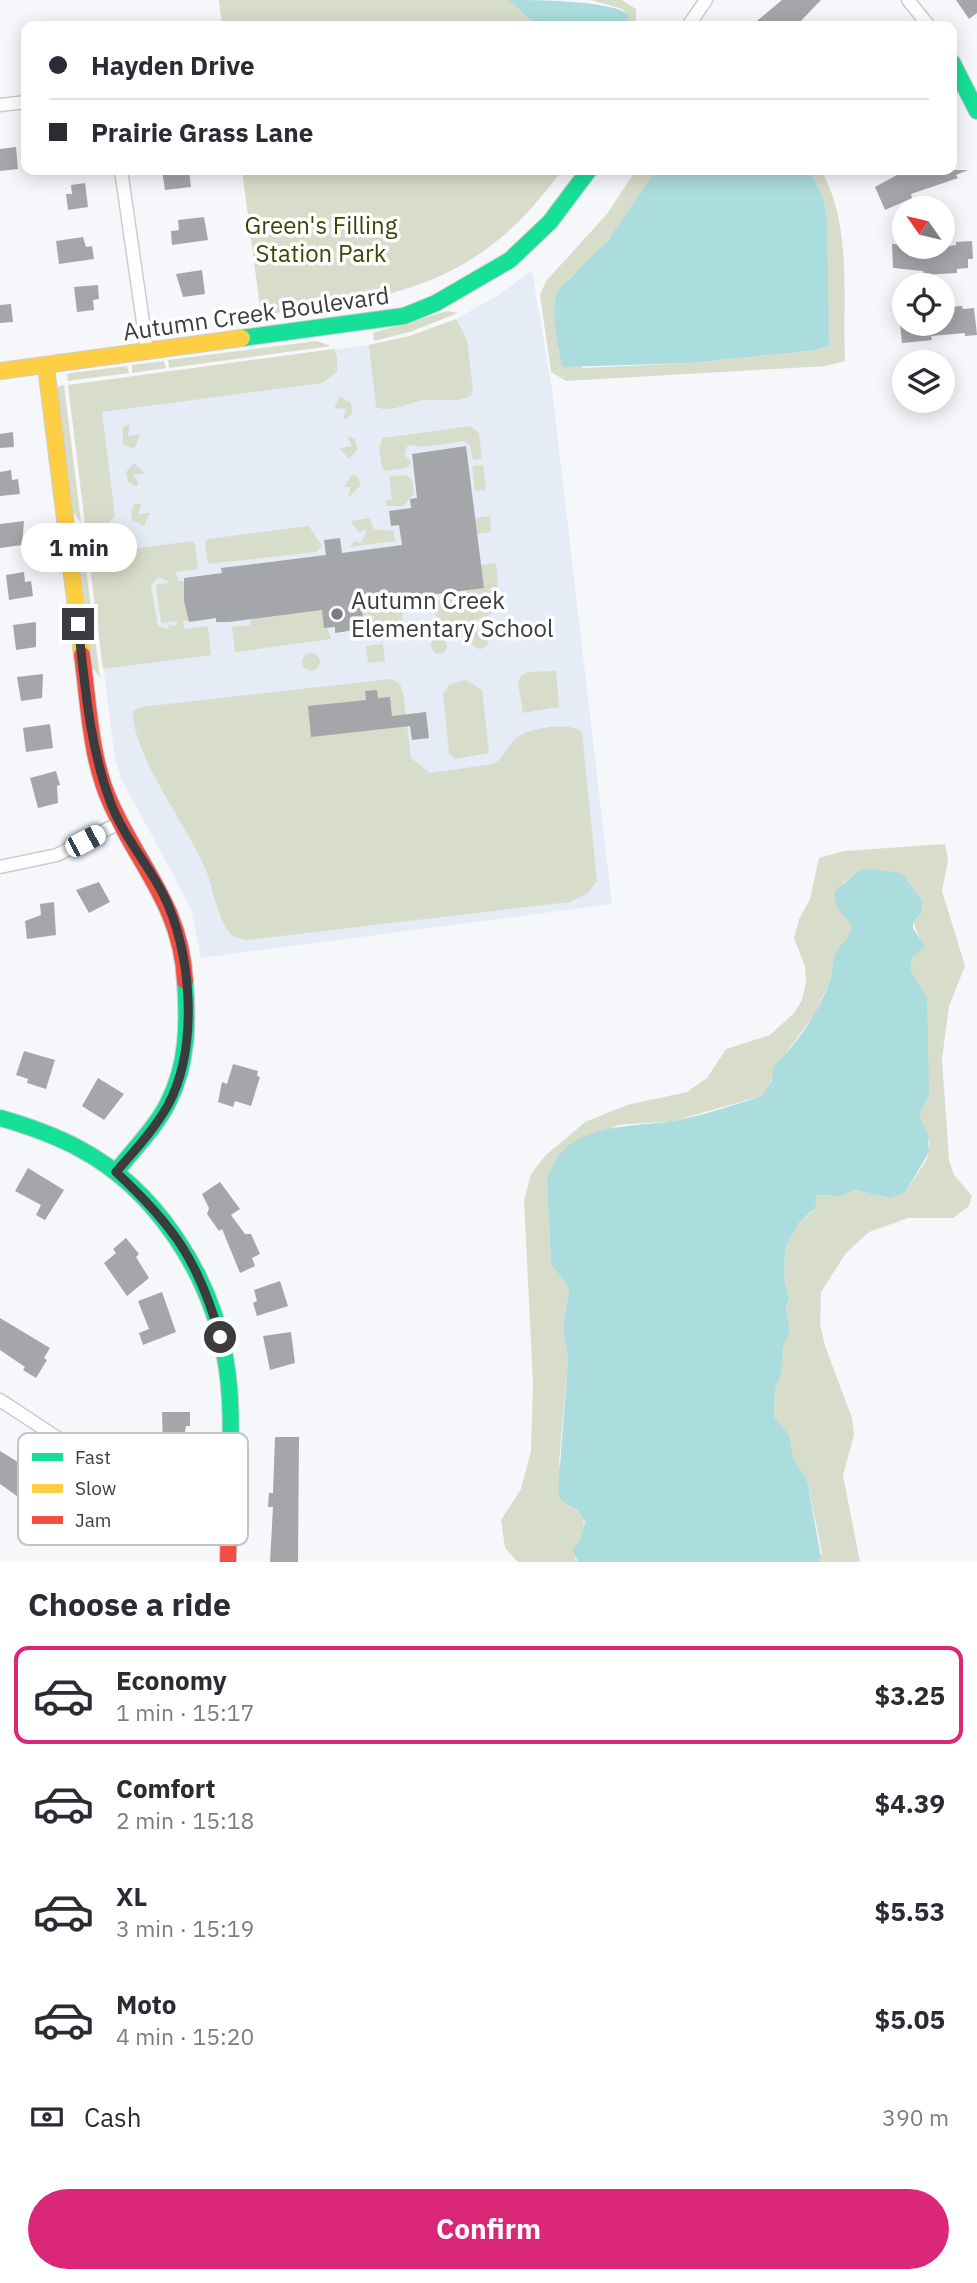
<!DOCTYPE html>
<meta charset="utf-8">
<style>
body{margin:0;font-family:"IBM Plex Sans",sans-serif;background:#f2f2f3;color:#2b2b33;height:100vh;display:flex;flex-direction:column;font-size:26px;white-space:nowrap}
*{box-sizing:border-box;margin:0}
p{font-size:23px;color:#7c7c81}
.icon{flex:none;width:38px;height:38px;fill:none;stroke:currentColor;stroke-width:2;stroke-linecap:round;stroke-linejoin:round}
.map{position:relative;height:1562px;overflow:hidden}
.panel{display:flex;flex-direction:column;background:#fff;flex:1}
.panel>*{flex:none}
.hud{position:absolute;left:21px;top:21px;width:936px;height:154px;border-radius:14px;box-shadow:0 4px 18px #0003;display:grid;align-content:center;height:154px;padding:0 28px;background:#fff}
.needle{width:46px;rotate:304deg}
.buttons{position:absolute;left:892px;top:196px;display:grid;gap:14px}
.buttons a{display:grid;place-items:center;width:63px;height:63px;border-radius:50%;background:#fff;box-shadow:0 4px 18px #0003;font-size:35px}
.end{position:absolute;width:32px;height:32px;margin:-16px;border:9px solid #3a3c40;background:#fff;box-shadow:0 0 0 4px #fff}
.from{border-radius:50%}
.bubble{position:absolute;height:49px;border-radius:24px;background:#fff;box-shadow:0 4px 18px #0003;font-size:23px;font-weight:800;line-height:49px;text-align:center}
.car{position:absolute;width:21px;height:42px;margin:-21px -10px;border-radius:9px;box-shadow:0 0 5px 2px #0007;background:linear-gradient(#fff 24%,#345 0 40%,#fff 0 76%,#345 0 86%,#fff 0)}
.hud b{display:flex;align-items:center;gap:24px;height:66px;font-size:26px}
.hud b+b{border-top:2px solid #e1e1e2}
.hud i{width:18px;height:18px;background:#2b2b33}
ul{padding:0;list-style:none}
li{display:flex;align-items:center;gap:21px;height:98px;margin:0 14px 10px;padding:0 14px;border:4px solid transparent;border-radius:14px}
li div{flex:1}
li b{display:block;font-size:26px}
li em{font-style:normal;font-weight:800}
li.active{border-color:#db2777}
li>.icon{width:63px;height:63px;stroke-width:1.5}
h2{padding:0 28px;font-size:32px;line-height:84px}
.pay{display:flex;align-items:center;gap:18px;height:77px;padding:0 28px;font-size:26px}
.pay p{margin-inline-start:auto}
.cta{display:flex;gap:14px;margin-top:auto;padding:14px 28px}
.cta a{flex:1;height:80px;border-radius:42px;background:#db2777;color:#fff;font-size:28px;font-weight:800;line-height:80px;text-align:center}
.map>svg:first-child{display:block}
.built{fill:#e6ecf6}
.green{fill:#d8ddcb;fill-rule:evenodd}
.water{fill:#abdcde}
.building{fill:#a5a6aa}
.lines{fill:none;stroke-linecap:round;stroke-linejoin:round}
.street-casing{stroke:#cbccd0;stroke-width:15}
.fast-casing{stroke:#cbccd0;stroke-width:18}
.slow-casing{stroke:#cbccd0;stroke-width:18}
.jam-casing{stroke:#cbccd0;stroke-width:18}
.street{stroke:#fefefe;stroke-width:12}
.fast{stroke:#16e098;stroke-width:16}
.slow{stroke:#ffcf43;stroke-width:16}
.jam{stroke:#f24e42;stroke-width:16}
.route{stroke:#3a3c40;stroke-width:9}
.poi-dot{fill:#7b7d81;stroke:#fff;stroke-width:2.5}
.labels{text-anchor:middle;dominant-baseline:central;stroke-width:7;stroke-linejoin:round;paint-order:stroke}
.park-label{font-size:24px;fill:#404506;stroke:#fff}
.street-label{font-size:24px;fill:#3a3c40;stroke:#fff}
.poi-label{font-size:24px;fill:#3a3c40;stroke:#fff;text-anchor:start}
.key{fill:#fff;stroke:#c4c4c6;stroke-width:2}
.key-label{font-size:19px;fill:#3a3c40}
</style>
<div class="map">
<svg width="977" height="1562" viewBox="0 0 977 1562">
<rect width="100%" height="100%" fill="#f5f7fb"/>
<!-- built -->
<path class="built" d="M532,271L552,389L612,904L201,958L191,908L121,778L115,759L68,385L368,345L409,336L456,319L495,297Z"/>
<!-- green -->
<path class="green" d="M219,0H508L538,26H222Z
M591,0H622L636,9V25L623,26L630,16L622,9Z
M242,170H562C478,287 396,298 261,315Z
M636,170H656C632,209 605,250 569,278L558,350L583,368L691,363L809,351L829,331C821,275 839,222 810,170H821C853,226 842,299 845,361L826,366L566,381L551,372L540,295L546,281L607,214Z
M447,311L458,313L410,332L374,341L373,333Z
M456,319L467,340L473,390L471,396C456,403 441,399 426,400C409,401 393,414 376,407L369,345L410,336Z
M317,341L331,346L169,368L168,360Z
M334,349L337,356V372L322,383L102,412L115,516L108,523L85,524L68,385Z
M164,361L166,368L132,373V365Z
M127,366L129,373L68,381L67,374L71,373Z
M64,385L81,522L73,512L57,387Z
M340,396L351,403L352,414L346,419L343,418L346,408L334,409Z
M130,424L128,436L140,434L136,446L131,448L123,444V427Z
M470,426L479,433L482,459L473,460L470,446L465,441L423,447L408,445L404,454L411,462L407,468L385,471L382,468L379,447L383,438Z
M347,436L355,439L357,450L349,459L339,448L352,446Z
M134,463L145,473L133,475L139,483L136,487L128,482L126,472Z
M483,465L486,490L475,491L472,466Z
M352,474L358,477L361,485L348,498L350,487H344Z
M406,475L412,480L414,493L403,506H387L386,500L392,499L389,477Z
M135,503L141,504L138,514L150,513L144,526L132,520L131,511Z
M490,516L491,532L477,534L475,518Z
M369,518L374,529L394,531L395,541L349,547L355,541L361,543L367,530L358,532L351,521Z
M309,526L322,546L316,552L208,564L205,543L208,539Z
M192,541L195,544L198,569L176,572L178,581H184V601L189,620L183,621L184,629L208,626L211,655L103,669L89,558L94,554ZM158,577L170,582L156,585L161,623L178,621L175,626L169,624L168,629L158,626L151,586Z
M84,554L100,678L92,667L80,564Z
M496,563C503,622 494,618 440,625L436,622L434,601L466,597V590L484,588L481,565Z
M397,599L398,605H402L403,630L359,635L357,624L364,623L361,604Z
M322,610L331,639L235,652L232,627L250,625L251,619Z
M471 640a9 9 0 1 1 18 0a9 9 0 1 1-18 0Z
M431 646a8 8 0 1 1 16 0a8 8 0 1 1-16 0Z
M383,644L385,661L368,663L366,646Z
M302 662a9 9 0 1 1 18 0a9 9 0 1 1-18 0Z
M556,671L559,707L523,713L518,683L521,676L527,672Z
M391,679L400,684L403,693L411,758L430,773L493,764C504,758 507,746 516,738C527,728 570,721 582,732L597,881L588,893L570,902L247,940L234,937C217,923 214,888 205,868C187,825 132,755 133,711L141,707Z
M466,680L482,690L489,753L455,759L449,753L443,694L450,684Z
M945,844L948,860L942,891L965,966L949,1006L942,1059L949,1160L954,1175L972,1196L969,1206L953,1218H908L869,1232L846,1253L821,1292L820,1324L825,1346L852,1418L854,1435L843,1475L860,1562H818L822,1553L807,1480L793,1457L785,1431L774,1417L775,1389L781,1375L783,1348L790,1331L786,1307L789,1297L784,1279L785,1249L798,1224L812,1212L817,1195L840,1196L855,1190L890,1198L905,1193L927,1159L930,1143L919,1116L927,998L911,971L912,957L921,942L913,922L921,914L923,902L902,873L857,872L842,884L846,919L851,925L850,937L834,959L830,980L815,1014L779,1062L768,1089L762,1096L673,1121L618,1125L557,1158L547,1182L551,1264L569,1288L563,1328L568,1360L559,1463L570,1506C595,1519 579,1538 575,1559L578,1562H518L505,1548L501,1520L521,1489L531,1451L533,1383L524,1200L531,1174L546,1155L585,1122L627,1105L687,1092L707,1078L726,1049L770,1035L794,1013L802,1000L806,982L805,967L794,938L799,919L810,899L819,858L844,851Z"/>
<!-- water -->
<path class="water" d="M508,0C533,0 616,0 630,16L623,26H538Z
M656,170H810L823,198L827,219L829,346L809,351L691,363L563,367C557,347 550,310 558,290L608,240Z
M867,869L902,873L923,902L921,914L913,922V928L925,947L912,957L911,971L927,998L929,1094L919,1116L928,1133L929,1152L905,1193L890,1198L855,1190L840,1196L817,1195L815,1208L798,1224L785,1249L784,1279L789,1297L786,1307L790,1331L783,1348L781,1375L775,1389L774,1417L789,1435L793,1457L807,1480L821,1557L818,1562H578L572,1549L580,1541L585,1522L578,1511L561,1500L558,1492L568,1360L563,1328L569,1288L551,1264L547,1182C561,1122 626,1128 673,1121C702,1116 734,1105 762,1096L772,1081L773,1067C798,1042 818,1014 830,980C833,971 832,960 836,953C842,941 851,940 851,925L835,904V891L857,872Z"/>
<!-- building -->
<path class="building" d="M782,0H821L796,26H751Z
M956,0H977V13L969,19Z
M16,147L18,169L0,171V149Z
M162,170H189L191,187L165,190Z
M906,170H968L956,175L958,178L911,194L912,198L885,210L875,187Z
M85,183L88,207L68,210L66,194H72L71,185Z
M204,217L208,240L172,245L171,231L179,230L178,220Z
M83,237L86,247L92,246L94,259L59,264L56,241Z
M972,241L973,259H968V268L957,269V273L924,275L923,271L893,268L892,244L943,247L956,245V242Z
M202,270L205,294L183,297L176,274Z
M98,285L99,299L93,300L94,310L77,312L74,287Z
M11,304L13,322L0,323V305Z
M962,306L963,309L974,308L977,335L965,336V333L931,336L932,340L902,343L900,324H943V315L949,314L948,307Z
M13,432L14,447L0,448V434Z
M466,446L484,588L361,604L364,623L354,624L355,630L335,633V627L324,628L322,610L229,622H216V618L189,622L184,601V578L222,573L221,568L326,555L324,540L340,538L342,553L402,545L399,525L391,526L389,511L411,508L410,499L417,498L412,454Z
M11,470L12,480L18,479L20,494L0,496V472Z
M24,521L22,545L0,548V524Z
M24,572L25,582L31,581L33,596L9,600L6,575Z
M36,622V647L16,650L13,625Z
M43,674L42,698L21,701L17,677Z
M377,690L378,698L390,697L392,716L426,712L429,738L412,740L410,726L311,737L308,706L366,700L365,691Z
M50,724L53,748L26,752L23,728Z
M56,771L60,785L57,786L58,803L38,808L30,778Z
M99,882L110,902L89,913L76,890Z
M54,902L56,935L27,939L25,921L41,915L40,904Z
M24,1051L55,1060L46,1089L27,1083L28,1079L16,1075Z
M233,1064L258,1071L257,1076L260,1077L251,1106L235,1101L233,1107L218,1102L222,1082L227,1084Z
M98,1078L124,1094L104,1120L82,1106Z
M28,1168L64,1190L45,1220L36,1215L41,1205L15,1191Z
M220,1182L240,1209L231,1215L245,1234H251L260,1254L252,1258L255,1266L240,1273L222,1229L219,1231L207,1214L209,1208L202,1194Z
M126,1238L139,1254L136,1257L149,1278L127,1296L104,1263L116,1253L113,1249Z
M280,1281L288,1306L257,1316L253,1303L257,1301L254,1290Z
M162,1292L176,1332L143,1345L139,1333L149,1329L138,1301Z
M0,1318L50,1348L44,1358L47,1360L36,1378L23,1370L25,1367L0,1350Z
M291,1332L295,1363L270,1370L263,1336Z
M162,1412H190V1426H186L182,1446H163Z
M275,1437H299L298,1562H270L273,1507H268L269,1493H273Z
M0,1451L42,1477L40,1480L60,1493L45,1516L0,1484Z"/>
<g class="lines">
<!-- street casing -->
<g class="street-casing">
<path id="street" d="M908,0L929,26
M688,26L706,0
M0,105L26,102
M121,170L147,350
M0,867L57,855L121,822
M0,1400L94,1462L138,1480L228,1484"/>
</g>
<!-- fast casing -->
<g class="fast-casing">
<path id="fast" d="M952,62L977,111
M242,338L404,316L436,303L510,260L550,222L589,170
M0,1118C28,1126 54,1135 80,1149C155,1189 210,1273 225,1357C232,1394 231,1432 230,1469
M116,1172C133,1150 156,1127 168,1103C188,1064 188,1023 185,981"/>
</g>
<!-- slow casing -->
<g class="slow-casing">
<path id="slow" d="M46,367L82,655
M0,371L242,338"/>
</g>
<!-- jam casing -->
<g class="jam-casing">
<path id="jam" d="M82,655C89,705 90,760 112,806C141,869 181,907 185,981
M228,1562L230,1469"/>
</g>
<!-- street -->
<use href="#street" class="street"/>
<!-- fast -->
<use href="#fast" class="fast"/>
<!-- slow -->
<use href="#slow" class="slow"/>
<!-- jam -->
<use href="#jam" class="jam"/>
</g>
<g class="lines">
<!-- route -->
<path class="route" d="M78,624C85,684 89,744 110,801C122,834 147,863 163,894C192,951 199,1047 168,1105C154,1130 134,1151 116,1172C173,1225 199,1261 220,1337"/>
</g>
<!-- markers -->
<circle class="poi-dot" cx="337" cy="614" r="7"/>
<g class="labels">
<!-- park labels -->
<g class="park-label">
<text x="321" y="225">Green's Filling<tspan x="321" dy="28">Station Park</tspan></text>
</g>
<!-- street labels -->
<g class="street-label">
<text transform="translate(256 313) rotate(-8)">Autumn Creek Boulevard</text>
</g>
<!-- poi labels -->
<g class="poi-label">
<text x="351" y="600">Autumn Creek<tspan x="351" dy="28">Elementary School</tspan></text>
</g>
</g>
<!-- legend -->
<rect x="18" y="1433" width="230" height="112" rx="10" class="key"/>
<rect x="32" y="1453" width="31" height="8" fill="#16e098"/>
<rect x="32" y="1484" width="31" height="9" fill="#ffcf43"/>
<rect x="32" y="1516" width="31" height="8" fill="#f24e42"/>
<g class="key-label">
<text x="75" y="1464">Fast</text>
<text x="75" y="1495">Slow</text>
<text x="75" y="1527">Jam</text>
</g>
</svg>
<div class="buttons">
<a><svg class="needle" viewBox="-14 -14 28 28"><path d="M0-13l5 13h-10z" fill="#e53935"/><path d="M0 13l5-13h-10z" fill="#7c7c81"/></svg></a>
<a><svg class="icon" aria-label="locate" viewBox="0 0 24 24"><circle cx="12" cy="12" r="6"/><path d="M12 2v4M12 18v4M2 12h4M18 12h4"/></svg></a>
<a><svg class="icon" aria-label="layers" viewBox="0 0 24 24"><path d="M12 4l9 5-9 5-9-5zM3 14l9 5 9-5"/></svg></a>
</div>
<i class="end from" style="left:220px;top:1337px"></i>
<i class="end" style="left:78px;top:624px"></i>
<div class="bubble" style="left:21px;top:523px;width:116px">1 min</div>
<i class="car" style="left:85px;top:841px;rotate:62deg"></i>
<div class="hud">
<b><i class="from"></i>Hayden Drive</b>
<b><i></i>Prairie Grass Lane</b>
</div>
</div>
<section class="panel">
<h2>Choose a ride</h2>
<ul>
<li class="active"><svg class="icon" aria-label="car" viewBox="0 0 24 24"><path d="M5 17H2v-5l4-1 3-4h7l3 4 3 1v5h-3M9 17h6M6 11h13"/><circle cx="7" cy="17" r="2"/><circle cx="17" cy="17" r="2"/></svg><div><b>Economy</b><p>1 min · 15:17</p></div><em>$3.25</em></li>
<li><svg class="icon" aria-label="car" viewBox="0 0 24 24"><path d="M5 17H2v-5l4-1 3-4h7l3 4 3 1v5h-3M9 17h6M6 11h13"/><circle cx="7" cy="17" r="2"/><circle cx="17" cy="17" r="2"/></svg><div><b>Comfort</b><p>2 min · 15:18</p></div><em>$4.39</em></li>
<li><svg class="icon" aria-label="car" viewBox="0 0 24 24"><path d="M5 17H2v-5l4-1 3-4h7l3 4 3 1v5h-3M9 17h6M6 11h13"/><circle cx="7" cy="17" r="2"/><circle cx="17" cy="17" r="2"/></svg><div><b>XL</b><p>3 min · 15:19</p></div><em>$5.53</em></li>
<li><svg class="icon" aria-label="car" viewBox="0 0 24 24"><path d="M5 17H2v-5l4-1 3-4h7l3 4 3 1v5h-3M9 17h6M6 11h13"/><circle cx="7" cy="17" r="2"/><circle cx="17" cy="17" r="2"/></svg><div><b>Moto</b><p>4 min · 15:20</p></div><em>$5.05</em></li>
</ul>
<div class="pay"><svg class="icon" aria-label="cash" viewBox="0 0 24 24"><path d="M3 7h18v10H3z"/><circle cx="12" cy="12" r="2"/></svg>Cash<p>390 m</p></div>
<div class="cta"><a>Confirm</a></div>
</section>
